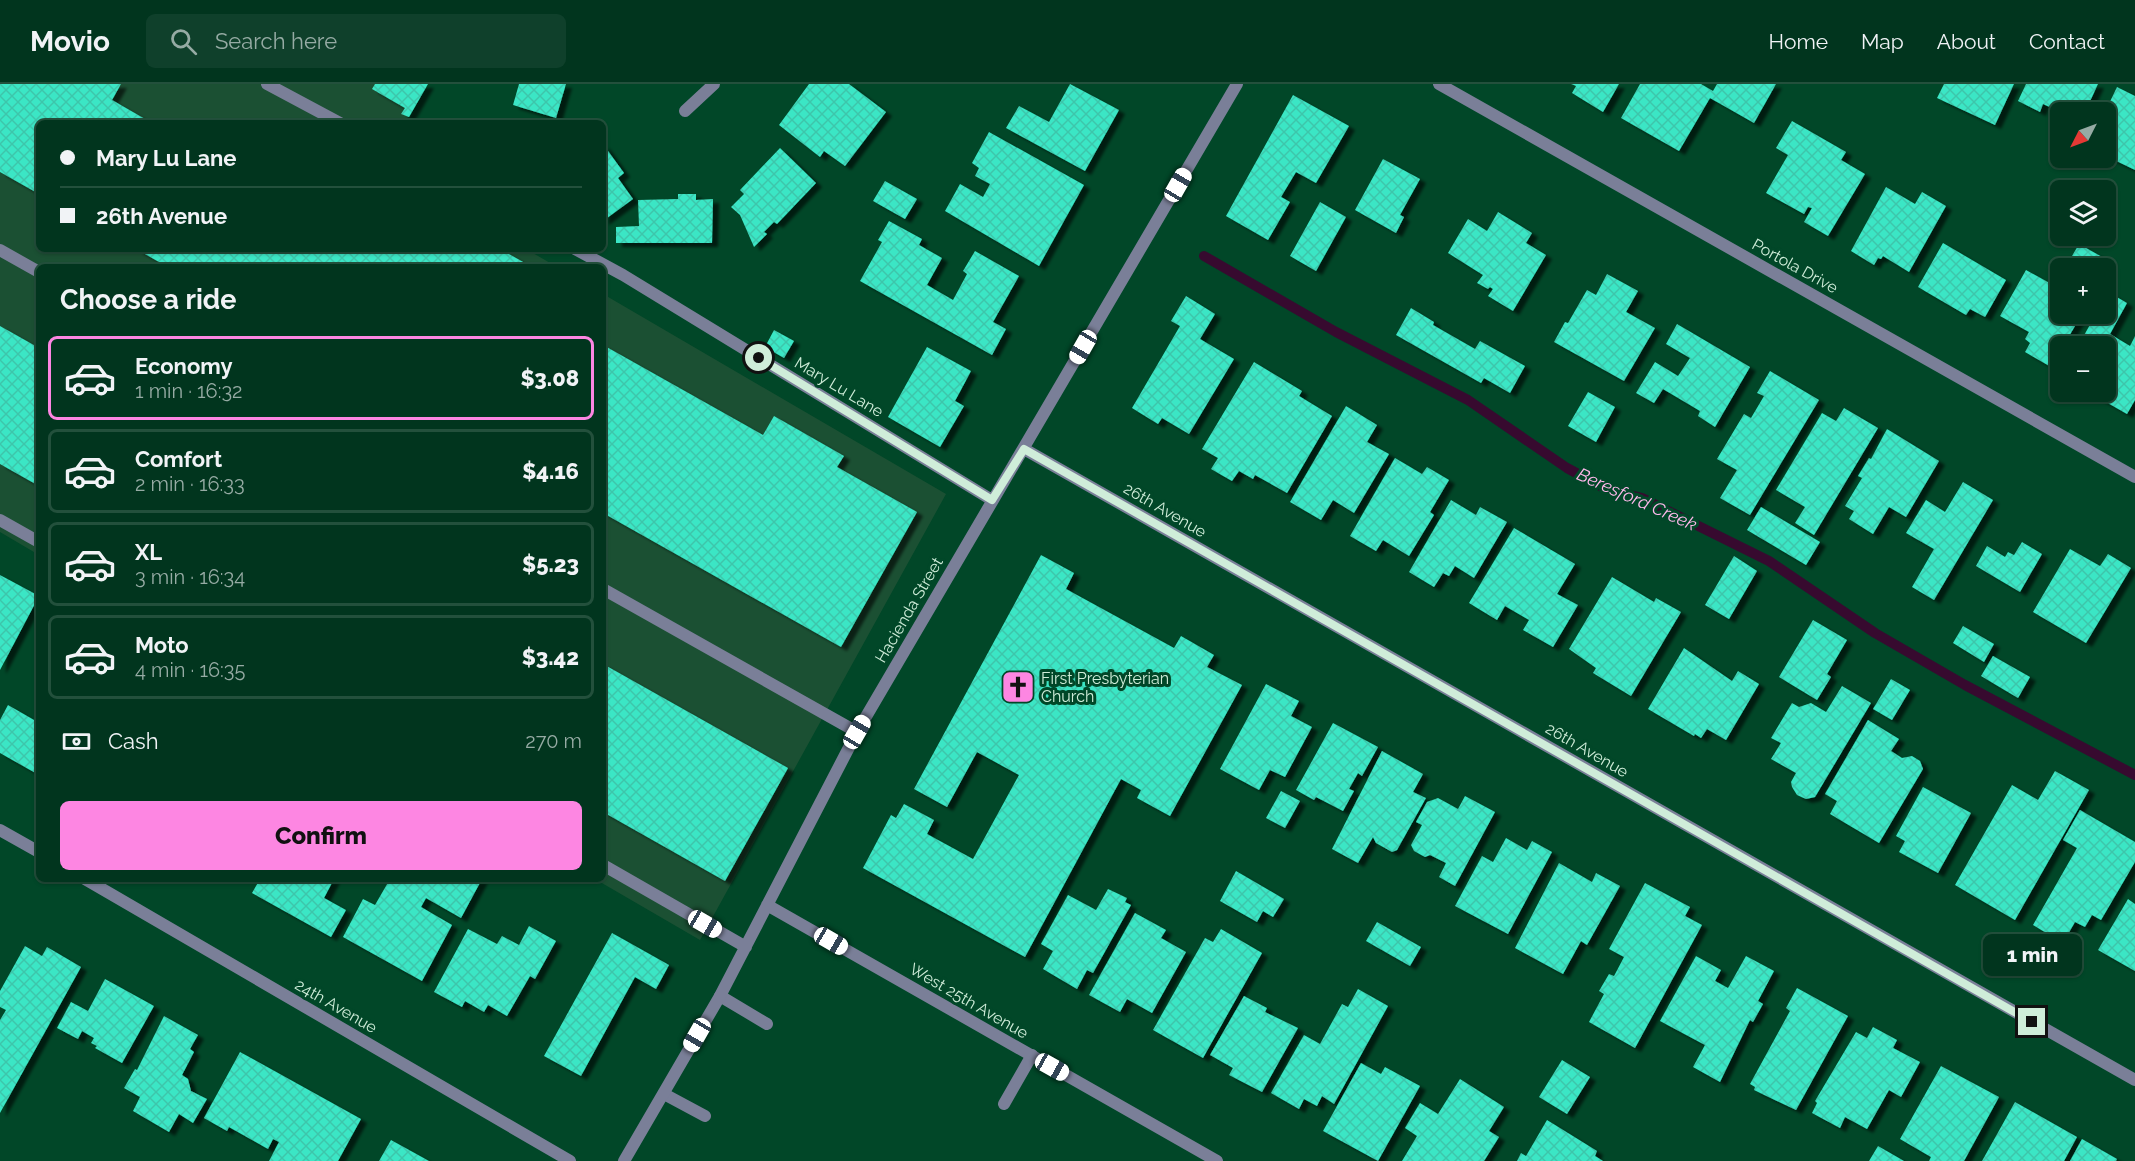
<!DOCTYPE html>
<meta charset="utf-8">
<style>
body{margin:0;font-family:Raleway,sans-serif;background:#0f402b;color:#f1f3f6;height:100vh;display:flex;flex-direction:column;font-size:22px;white-space:nowrap}
*{box-sizing:border-box;margin:0}
p{font-size:20px;color:#96aba4}
.icon{flex:none;width:33px;height:33px;fill:none;stroke:currentColor;stroke-width:2;stroke-linecap:round;stroke-linejoin:round}
.map{position:relative;flex:1;overflow:hidden}
.side{position:absolute;left:36px;top:180px;width:570px;height:618px;display:flex;flex-direction:column;background:#01351e;border-radius:9px;box-shadow:0 2px 4px #0004,0 0 0 2px #23503c}
.side>*{flex:none}
.top-card{position:absolute;left:36px;top:36px;width:570px;height:132px;border-radius:9px;box-shadow:0 2px 4px #0004,0 0 0 2px #23503c;display:grid;align-content:center;height:132px;padding:0 24px;background:#01351e}
.needle{width:39px;rotate:228deg}
.tools{position:absolute;left:2050px;top:18px;display:grid;gap:12px}
.tools a{display:grid;place-items:center;width:66px;height:66px;border-radius:9px;background:#01351e;box-shadow:0 2px 4px #0004,0 0 0 2px #23503c;font-size:30px}
.end{position:absolute;width:27px;height:27px;margin:-14px;border:8px solid #cfedd9;background:#111;box-shadow:0 0 0 3px #111}
.from{border-radius:50%}
.bubble{position:absolute;height:42px;border-radius:9px;background:#01351e;box-shadow:0 2px 4px #0004,0 0 0 2px #23503c;font-size:20px;font-weight:800;line-height:42px;text-align:center}
.car{position:absolute;width:18px;height:36px;margin:-18px -9px;border-radius:8px;box-shadow:0 0 4px 2px #0007;background:linear-gradient(#fff 24%,#345 0 40%,#fff 0 76%,#345 0 86%,#fff 0)}
.top-card b{display:flex;align-items:center;gap:21px;height:57px;font-size:22px}
.top-card b+b{border-top:2px solid #23503c}
.top-card i{width:15px;height:15px;background:#f1f3f6}
ul{padding:0;list-style:none}
li{display:flex;align-items:center;gap:18px;height:84px;margin:0 12px 9px;padding:0 12px;border:3px solid #23503c;border-radius:9px}
li div{flex:1}
li b{display:block;font-size:22px}
li em{font-style:normal;font-weight:800}
li.selected{border-color:#fd86e2}
li>.icon{width:54px;height:54px;stroke-width:1.5}
h2{padding:0 24px;font-size:27px;line-height:72px}
.pay{display:flex;align-items:center;gap:15px;height:66px;padding:0 24px;font-size:22px}
.pay p{margin-inline-start:auto}
.primary-button{display:flex;gap:12px;margin-top:auto;padding:12px 24px}
.primary-button a{flex:1;height:69px;border-radius:9px;background:#fd86e2;color:#111;font-size:24px;font-weight:800;line-height:69px;text-align:center}
header{display:flex;align-items:center;gap:36px;box-sizing:border-box;height:84px;padding:0 30px;background:#01351e;border-bottom:2px solid #23503c}
header strong{font-size:28px}
nav{display:flex;gap:33px;margin-inline-start:auto;font-size:21px}
.search{width:420px;height:54px;background:#0f402b;display:flex;align-items:center;gap:15px;box-sizing:border-box;padding:0 21px;border-radius:9px;color:#96aba4;font-size:22px}
.map>svg:first-child{display:block}
.built{fill:#1b5033}
.lines{fill:none;stroke-linecap:round;stroke-linejoin:round}
.stream{stroke:#370a2f;stroke-width:10}
.building{fill:url(#building-cross-hatch);filter:url(#shadow)}
.service{stroke:#7a7f98;stroke-width:12}
.minor{stroke:#7a7f98;stroke-width:12}
.route{stroke:#cfedd9;stroke-width:8}
.labels{text-anchor:middle;dominant-baseline:central;stroke-width:6;stroke-linejoin:round;paint-order:stroke}
.street-label{font-size:16px;fill:#cfedd9;stroke:#014728}
.poi-label{font-size:16px;fill:#cfedd9;stroke:#014728;text-anchor:start}
.water-label{font-size:18px;font-style:italic;fill:#ffb9ec;stroke:#014728}
</style>
<header>
<strong>Movio</strong>
<div class="search"><svg class="icon" aria-label="search" viewBox="0 0 24 24"><circle cx="10" cy="10" r="6"/><path d="M15 15l6 6"/></svg>Search here</div>
<nav><a>Home</a><a>Map</a><a>About</a><a>Contact</a></nav>
</header>
<div class="map">
<svg width="2135" height="1077" viewBox="0 0 2135 1077">
<defs>
<pattern id="building-cross-hatch" width="8" height="8" patternUnits="userSpaceOnUse" patternTransform="scale(1.5)"><rect width="8" height="8" fill="#3be6c5"/><path d="M0 0l8 8M0 8l8-8" fill="none" stroke="#3cc6ab"/></pattern>
<filter id="shadow"><feDropShadow dx="6" dy="4" stdDeviation="1.5" flood-color="#0009"/></filter>
</defs>
<rect width="100%" height="100%" fill="#014728"/>
<!-- built -->
<path class="built" d="M0,0H423L406,39H39V165H526L557,183H39V471L0,448Z
M603,210L946,410L700,856L595,795H603Z"/>
<g class="lines">
<!-- stream -->
<path class="stream" d="M1204,172L1336,248L1468,316L1567,384L1606,405L1642,414L1769,477L1875,549L1965,601L2135,691"/>
</g>
<!-- building -->
<path class="building" d="M0,0H121L112,16L152,39H39V110L0,88Z
M375,0H428L409,33L401,30L405,24L372,5Z
M519,0H566L556,34L513,21Z
M809,0H849L886,28L845,82L824,67L820,73L779,41Z
M1070,0L1119,26L1085,87L1006,44L1019,22L1049,38Z
M1571,0H1619L1603,28L1572,9L1576,2Z
M1640,0H1701L1713,7L1717,0H1776L1754,39L1710,14L1679,67L1621,34Z
M1944,0H2014L1995,41L1937,14Z
M2026,0H2098L2085,28H2061V38L2057,36L2061,28L2043,20L2040,28L2018,17Z
M2117,3L2135,12V86L2106,72L2105,28Z
M1293,11L1349,42L1316,99L1296,88L1281,113L1290,118L1268,156L1226,132Z
M1792,37L1846,68L1841,76L1865,90L1828,152L1804,138L1812,124L1808,123L1804,130L1766,109L1788,71L1776,64Z
M989,48L1084,101L1039,182L945,127L960,100L983,113L990,100L975,92L979,84L972,79Z
M603,60L624,89L618,94L633,115L603,137Z
M780,64L816,99L777,140L774,138L764,148L767,150L754,163L740,131L731,123L744,110L740,106Z
M1383,75L1420,95L1400,131L1404,133L1396,149L1355,126Z
M885,97L917,115L905,135L873,117Z
M1886,103L1915,120L1922,108L1946,122L1909,188L1883,172L1881,175L1878,174L1874,181L1851,167Z
M678,110H696V116L713,115L712,159H616V143L639,142L638,116L678,115Z
M1320,118L1346,133L1316,187L1290,172Z
M1498,128L1532,149L1526,159L1546,171L1513,227L1488,212L1493,205L1490,203L1488,205L1477,199L1483,191L1448,169L1468,135L1487,147Z
M889,137L922,155L919,161L942,174L927,201L953,216L967,190L963,187L975,167L1019,192L993,238L1006,245L992,271L860,197L882,158L878,156Z
M1943,159L2006,196L1985,233L1970,225L1966,231L1918,203Z
M2079,160L2111,178L2107,184H2065Z
M136,165H500L532,183H168Z
M2026,186L2055,202L2061,191V230H2082L2051,283L2025,268L2030,259L2025,255L2029,248L2000,232Z
M1607,190L1638,207L1626,228L1655,244L1624,297L1554,258L1565,238L1568,239L1587,206L1596,211Z
M2108,208L2127,219L2110,250L2130,262L2135,252V316L2127,330L2099,314L2106,308V262H2078L2096,230H2106Z
M1186,212L1215,230L1200,255L1234,275L1189,350L1162,334L1158,340L1132,324L1180,242L1171,237Z
M1411,224L1434,238L1433,241L1475,265L1480,257L1525,282L1510,309L1484,294L1481,299L1396,251Z
M1677,240L1750,283L1715,343L1698,332L1700,327L1663,305L1654,319L1636,309L1655,278L1678,292L1690,274L1666,260Z
M0,242L39,264V402L0,380Z
M774,246L794,257L784,274L765,263Z
M603,261L763,351L774,332L844,372L837,383L917,428L841,563L603,429Z
M927,263L971,287L955,317L964,322L940,363L888,333Z
M1254,278L1302,307L1299,312L1332,332L1287,409L1255,391L1253,395L1239,387L1232,397L1211,385L1218,374L1202,365Z
M1770,287L1819,316L1750,431L1720,414L1737,386L1717,375L1744,330L1751,334L1764,312L1757,309Z
M1588,308L1615,323L1596,358L1568,342Z
M1346,322L1377,341L1367,358L1389,370L1354,429L1333,416L1321,436L1290,418Z
M1844,324L1878,344L1814,451L1795,439L1805,423L1776,406L1822,329L1836,337Z
M1887,345L1939,377L1906,433L1889,423L1873,450L1849,435L1854,427L1845,422L1862,394L1858,392L1869,374L1871,375Z
M1395,374L1422,390L1427,383L1449,396L1430,428L1434,431L1409,472L1383,456L1376,467L1350,452Z
M1963,398L1993,416L1934,516L1912,503L1934,465L1906,449L1926,416L1945,428Z
M1451,416L1476,431L1480,423L1507,438L1474,494L1455,482L1449,492L1443,489L1434,503L1409,488Z
M1761,423L1820,458L1806,481L1747,446Z
M1514,444L1575,480L1557,510L1578,521L1553,563L1523,546L1529,536L1505,522L1497,536L1469,519Z
M2022,458L2042,470L2020,508L1976,482L1987,462L2005,473L2008,468L2014,471Z
M2070,465L2100,482L2108,470L2131,484L2086,559L2033,528Z
M1041,471L1074,489L1066,505L1174,564L1181,552L1214,571L1207,583L1242,601L1170,732L1137,714L1141,706L1121,695L1025,873L863,784L891,731L896,734L904,720L934,736L927,750L973,775L1019,691L977,668L947,723L914,705Z
M1734,472L1757,487L1729,535L1705,521Z
M0,491L39,512L0,586Z
M1612,493L1654,518L1656,514L1681,528L1631,612L1593,589L1596,584L1569,565Z
M1813,536L1847,556L1827,590L1831,593L1817,616L1779,593Z
M1963,542L1994,560L1984,578L1953,559Z
M1684,564L1732,597L1738,587L1759,600L1726,656L1707,645L1701,654L1695,650L1694,652L1648,625Z
M1993,572L2030,593L2018,614L1981,592Z
M603,580L788,684L725,797L603,728Z
M1891,595L1910,606L1892,636L1873,625Z
M1266,600L1299,617L1291,632L1312,643L1285,693L1270,686L1259,706L1220,685Z
M1842,602L1871,619L1815,713L1806,715L1797,711L1792,703L1791,698L1796,689L1771,675L1781,659L1771,654L1792,619L1799,623L1811,619L1826,628Z
M8,621L34,636L39,628V691L0,669V636Z
M1868,636L1899,655L1891,667L1902,674L1912,672L1920,677L1923,685L1879,759L1830,730L1837,717L1825,710Z
M1333,639L1378,663L1362,692L1358,689L1349,705L1354,707L1343,727L1316,713L1314,716L1296,706Z
M1382,667L1423,690L1413,708L1426,714L1397,766L1392,768L1376,759L1373,753L1358,779L1332,765Z
M2055,687L2089,706L2015,836L1955,801L2012,701L2038,716Z
M1923,703L1971,729L1938,789L1899,768L1905,757L1896,752Z
M1281,707L1300,717L1285,744L1266,734Z
M1465,712L1495,728L1455,802L1439,793L1446,779L1430,771L1425,773L1414,767L1411,761L1422,741L1416,738L1427,718L1438,714L1458,725Z
M2080,726L2135,758V778L2101,836L2092,831L2085,843L2075,838L2063,859L2033,841L2077,764L2063,756Z
M1506,754L1527,766L1532,757L1552,768L1508,850L1455,822L1482,772L1493,778Z
M1559,779L1592,798L1596,789L1620,802L1587,861L1581,857L1563,890L1515,864Z
M1236,787L1284,815L1273,833L1263,827L1257,838L1220,817Z
M260,795H334L324,814L346,826L331,853L252,809Z
M390,795H482L461,834L426,814L421,823L452,841L422,897L343,853L363,815L375,821Z
M1645,799L1690,823L1685,832L1702,841L1635,964L1589,938L1604,910L1599,907L1609,890L1614,892L1624,873L1609,865Z
M1108,805L1127,814L1125,818L1131,821L1093,889L1087,886L1077,905L1043,885L1053,867L1041,860L1068,811L1096,826Z
M2128,815L2135,820V887L2098,866Z
M1135,829L1166,846L1161,854L1186,868L1152,929L1127,915L1120,928L1089,911Z
M1377,838L1421,863L1410,882L1366,857Z
M529,842L556,857L535,895L530,892L507,932L488,921L484,928L465,917L462,923L434,908L468,845L497,860L502,852L519,861Z
M1221,845L1262,869L1203,974L1153,946L1205,854L1213,858Z
M612,849L669,881L656,905L635,893L581,992L544,972Z
M25,862L42,872L47,863L81,883L0,1029V936L6,926L0,923V907Z
M1696,872L1721,886L1715,897L1728,904L1746,872L1774,887L1758,917L1763,920L1753,938L1750,936L1720,998L1693,983L1705,961L1660,937Z
M105,895L154,922L122,979L95,964L97,962L91,959L94,954L82,947L78,955L57,944L71,918L88,927Z
M1797,904L1848,932L1796,1026L1754,1006L1755,1003L1750,1000L1790,927L1786,924Z
M1358,905L1388,922L1334,1020L1322,1012L1317,1022L1304,1015L1299,1025L1271,1009L1304,951L1320,960L1342,920L1348,923Z
M1244,912L1267,924L1265,928L1298,944L1262,1008L1229,991L1233,984L1210,971Z
M164,932L198,951L190,965L194,968L182,991L188,995L191,1007L207,1015L193,1039L179,1030L169,1048L133,1027L140,1013L124,1004L135,985L137,986Z
M1873,943L1897,956L1893,964L1920,978L1901,1013L1889,1006L1867,1045L1845,1033L1840,1044L1812,1029L1817,1019L1815,1017L1856,948L1867,954Z
M240,968L361,1035L338,1077H269L279,1058L273,1055L268,1065L229,1043L227,1047L204,1034Z
M1562,976L1590,993L1567,1030L1539,1013Z
M1361,979L1381,990L1385,983L1420,1002L1378,1077L1323,1047Z
M1941,982L1999,1013L1964,1077H1929L1931,1073L1900,1055Z
M1460,995L1504,1023L1489,1047L1499,1053L1484,1077H1402L1417,1052L1405,1044L1420,1019L1438,1030Z
M2015,1018L2077,1053L2064,1077H1982Z
M1547,1036L1597,1067L1595,1072L1603,1077H1517L1521,1069L1526,1072Z
M2082,1055L2117,1075L2116,1077H2070Z
M391,1056L429,1077H379Z
M1878,1062L1904,1077H1869Z"/>
<g class="lines">
<!-- service -->
<path class="service" d="M720,912L767,940
M664,1010L705,1032
M1004,1020L1032,971"/>
<!-- minor -->
<path class="minor" d="M267,0L340,39
M1439,0L2135,393
M685,27L714,0
M575,165L623,191L992,416
M0,166L39,188
M1024,365L2135,996
M0,436L39,458
M603,505L857,648
M0,746L39,768
M603,781L746,863
M85,795L570,1077
M767,821L1217,1077
M624,1077L720,912L857,648L1237,0"/>
</g>
<g class="lines">
<!-- route -->
<path class="route" d="M759,274L992,416L1024,365L2032,938"/>
</g>
<!-- icons -->
<defs>
<g id="church-square" transform="scale(1.725)"><rect x="-9" y="-9" width="18" height="18" rx="4" fill="#fd86e2" stroke="#014728"/><path d="M-1.2-6h2.4v3.5h3.3v2.4h-3.3V6h-2.4V-.1h-3.3v-2.4h3.3Z" fill="#111"/></g>
</defs>
<g fill-rule="evenodd">
<use href="#church-square" x="1018" y="603"/>
</g>
<g class="labels">
<!-- street labels -->
<g class="street-label">
<text transform="translate(1795 182) rotate(29)">Portola Drive</text>
<text transform="translate(839 303) rotate(31)">Mary Lu Lane</text>
<text transform="translate(1165 426) rotate(30)">26th Avenue</text>
<text transform="translate(909 526) rotate(-60)">Hacienda Street</text>
<text transform="translate(1587 666) rotate(30)">26th Avenue</text>
<text transform="translate(969 917) rotate(30)">West 25th Avenue</text>
<text transform="translate(336 922) rotate(30)">24th Avenue</text>
</g>
<!-- poi labels -->
<g class="poi-label">
<text x="1041" y="594">First Presbyterian<tspan x="1041" dy="18">Church</tspan></text>
</g>
<!-- water labels -->
<g class="water-label">
<text transform="translate(1637 415) rotate(24)">Beresford Creek</text>
</g>
</g>
</svg>
<div class="tools">
<a><svg class="needle" viewBox="-14 -14 28 28"><path d="M0-13l5 13h-10z" fill="#e53935"/><path d="M0 13l5-13h-10z" fill="#96aba4"/></svg></a>
<a><svg class="icon" aria-label="layers" viewBox="0 0 24 24"><path d="M12 4l9 5-9 5-9-5zM3 14l9 5 9-5"/></svg></a>
<a>+</a>
<a>−</a>
</div>
<i class="end from" style="left:759px;top:274px"></i>
<i class="end" style="left:2032px;top:938px"></i>
<div class="bubble" style="left:1983px;top:850px;width:99px">1 min</div>
<i class="car" style="left:1178px;top:101px;rotate:30deg"></i>
<i class="car" style="left:1083px;top:263px;rotate:210deg"></i>
<i class="car" style="left:857px;top:648px;rotate:30deg"></i>
<i class="car" style="left:705px;top:840px;rotate:120deg"></i>
<i class="car" style="left:831px;top:857px;rotate:120deg"></i>
<i class="car" style="left:697px;top:951px;rotate:210deg"></i>
<i class="car" style="left:1052px;top:983px;rotate:119deg"></i>
<div class="top-card">
<b><i class="from"></i>Mary Lu Lane</b>
<b><i></i>26th Avenue</b>
</div>
<section class="side">
<h2>Choose a ride</h2>
<ul>
<li class="selected"><svg class="icon" aria-label="car" viewBox="0 0 24 24"><path d="M5 17H2v-5l4-1 3-4h7l3 4 3 1v5h-3M9 17h6M6 11h13"/><circle cx="7" cy="17" r="2"/><circle cx="17" cy="17" r="2"/></svg><div><b>Economy</b><p>1 min · 16:32</p></div><em>$3.08</em></li>
<li><svg class="icon" aria-label="car" viewBox="0 0 24 24"><path d="M5 17H2v-5l4-1 3-4h7l3 4 3 1v5h-3M9 17h6M6 11h13"/><circle cx="7" cy="17" r="2"/><circle cx="17" cy="17" r="2"/></svg><div><b>Comfort</b><p>2 min · 16:33</p></div><em>$4.16</em></li>
<li><svg class="icon" aria-label="car" viewBox="0 0 24 24"><path d="M5 17H2v-5l4-1 3-4h7l3 4 3 1v5h-3M9 17h6M6 11h13"/><circle cx="7" cy="17" r="2"/><circle cx="17" cy="17" r="2"/></svg><div><b>XL</b><p>3 min · 16:34</p></div><em>$5.23</em></li>
<li><svg class="icon" aria-label="car" viewBox="0 0 24 24"><path d="M5 17H2v-5l4-1 3-4h7l3 4 3 1v5h-3M9 17h6M6 11h13"/><circle cx="7" cy="17" r="2"/><circle cx="17" cy="17" r="2"/></svg><div><b>Moto</b><p>4 min · 16:35</p></div><em>$3.42</em></li>
</ul>
<div class="pay"><svg class="icon" aria-label="cash" viewBox="0 0 24 24"><path d="M3 7h18v10H3z"/><circle cx="12" cy="12" r="2"/></svg>Cash<p>270 m</p></div>
<div class="primary-button"><a>Confirm</a></div>
</section>
</div>
